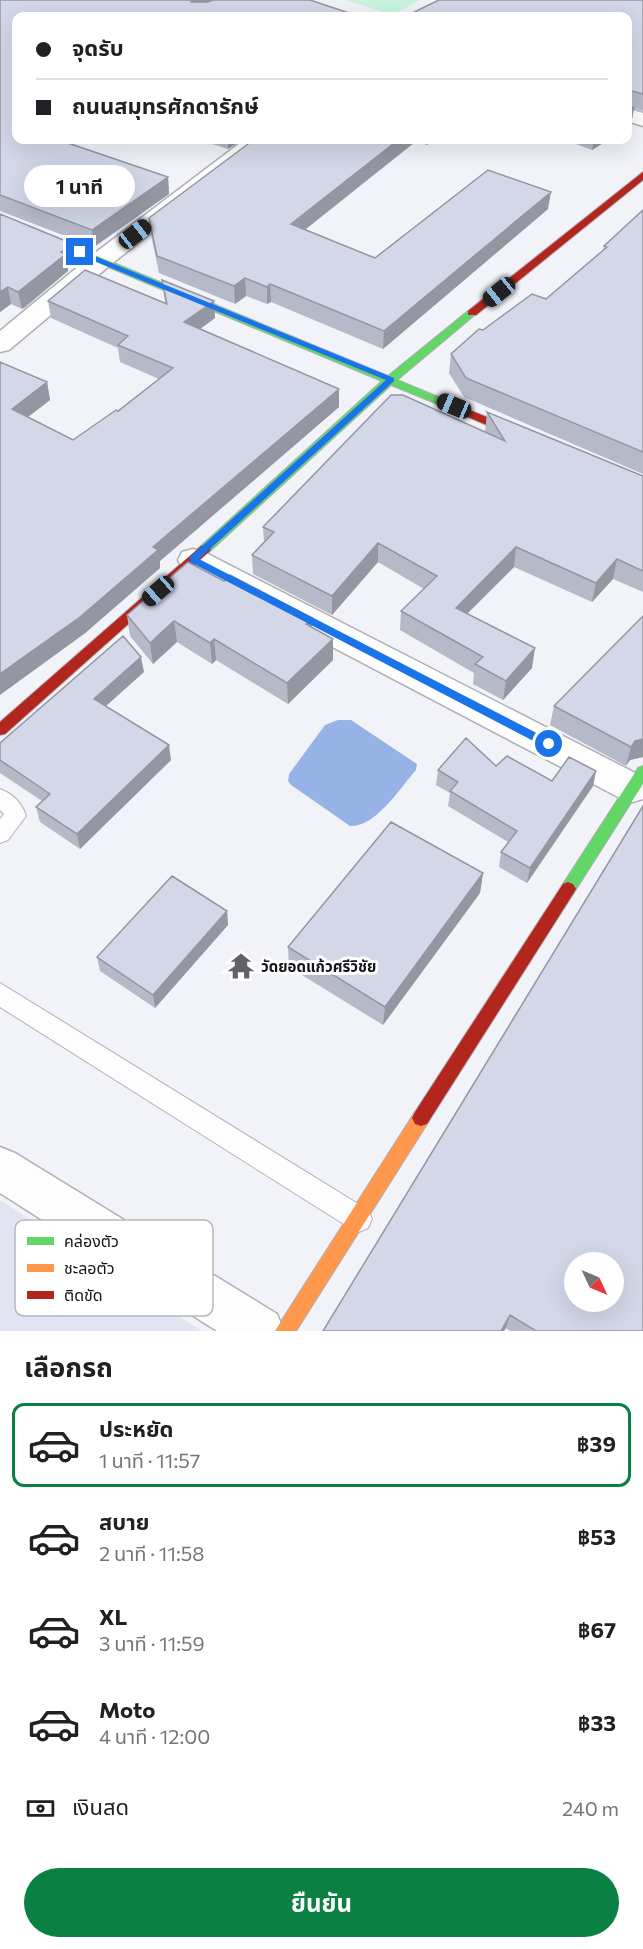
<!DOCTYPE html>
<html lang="th">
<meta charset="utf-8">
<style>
body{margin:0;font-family:Commissioner,"Noto Sans Thai",sans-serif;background:#f2f2f2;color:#202124;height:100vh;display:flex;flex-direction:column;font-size:22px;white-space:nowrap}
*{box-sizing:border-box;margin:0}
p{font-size:20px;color:#757577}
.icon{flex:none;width:33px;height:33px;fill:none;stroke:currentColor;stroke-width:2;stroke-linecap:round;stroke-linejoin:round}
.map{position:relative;height:1331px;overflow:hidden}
.sheet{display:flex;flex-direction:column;background:#fff;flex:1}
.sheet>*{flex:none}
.top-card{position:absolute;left:12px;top:12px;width:620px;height:132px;border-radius:12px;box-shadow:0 6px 24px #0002;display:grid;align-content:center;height:132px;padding:0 24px;background:#fff}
.needle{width:39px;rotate:134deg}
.buttons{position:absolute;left:564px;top:1252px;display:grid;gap:12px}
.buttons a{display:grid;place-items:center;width:60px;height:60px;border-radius:50%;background:#fff;box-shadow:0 6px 24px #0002;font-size:30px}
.end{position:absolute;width:27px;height:27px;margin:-14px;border:8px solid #1a73e8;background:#fff;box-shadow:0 0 0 3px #fff}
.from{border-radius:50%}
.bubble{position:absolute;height:42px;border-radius:21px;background:#fff;box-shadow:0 6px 24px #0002;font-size:20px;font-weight:700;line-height:42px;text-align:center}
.car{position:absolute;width:18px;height:36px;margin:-18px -9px;border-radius:8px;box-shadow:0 0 4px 2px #0007;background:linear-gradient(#222 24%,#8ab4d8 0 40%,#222 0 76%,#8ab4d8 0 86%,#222 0)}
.top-card b{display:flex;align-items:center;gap:21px;height:57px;font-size:22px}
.top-card b+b{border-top:2px solid #e0e0e0}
.top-card i{width:15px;height:15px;background:#202124}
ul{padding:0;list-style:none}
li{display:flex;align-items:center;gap:18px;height:84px;margin:0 12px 9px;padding:0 12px;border:3px solid transparent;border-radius:12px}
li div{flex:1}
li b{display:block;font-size:22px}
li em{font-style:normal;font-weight:700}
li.current{border-color:#0b8043}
li>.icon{width:54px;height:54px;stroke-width:1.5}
h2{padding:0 24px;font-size:27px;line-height:72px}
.pay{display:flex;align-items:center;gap:15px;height:66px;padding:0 24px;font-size:22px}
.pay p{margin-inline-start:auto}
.action{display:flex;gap:12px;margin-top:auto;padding:12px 24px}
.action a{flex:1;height:69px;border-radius:36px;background:#0b8043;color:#fff;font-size:24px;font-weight:700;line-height:69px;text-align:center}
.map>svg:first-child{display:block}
.built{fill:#e2e5f1}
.green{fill:#caf4e1}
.water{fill:#97b3e6}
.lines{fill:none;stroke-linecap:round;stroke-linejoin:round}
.lane-casing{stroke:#b0b0b5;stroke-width:2}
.street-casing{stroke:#b0b0b5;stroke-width:3}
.fast-casing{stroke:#b0b0b5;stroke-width:2}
.slow-casing{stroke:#b0b0b5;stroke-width:2}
.jam-casing{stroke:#b0b0b5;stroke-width:2}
.lane{fill:#fdfdfe;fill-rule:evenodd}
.street{fill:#fdfdfe;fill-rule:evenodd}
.fast{fill:#63d668;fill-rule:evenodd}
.slow{fill:#ff974d;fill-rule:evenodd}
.jam{fill:#b3261e;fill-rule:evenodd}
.wall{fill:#b5b9c8}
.shaded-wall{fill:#9496a2}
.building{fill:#d3d7e8;stroke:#9496a2;stroke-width:1.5;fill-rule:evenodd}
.route{fill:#1a73e8}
.labels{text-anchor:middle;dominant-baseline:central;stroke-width:6;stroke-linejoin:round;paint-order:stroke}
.poi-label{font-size:15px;font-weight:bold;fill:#131418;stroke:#fff;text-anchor:start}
.key{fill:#fff;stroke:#b8b8ba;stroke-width:1.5}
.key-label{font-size:16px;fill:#131418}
</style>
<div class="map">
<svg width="643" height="1331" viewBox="0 0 643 1331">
<rect width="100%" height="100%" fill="#f2f3f9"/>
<!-- built -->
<path class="built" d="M0,1200L202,1331H0Z"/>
<!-- green -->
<path class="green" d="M345,0H420L393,15Z"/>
<!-- water -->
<path class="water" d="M338,720H351L417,764L416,770C401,787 375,828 350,826L291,785L288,781L289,774L325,725Z"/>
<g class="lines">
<!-- lane casing -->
<g class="lane-casing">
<path id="lane" d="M0,789C13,794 22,803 26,816L8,840L0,843V819L4,814L0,810Z
M0,983L368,1210L372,1219L368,1228L359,1232L350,1228L0,1007Z"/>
</g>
<!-- street casing -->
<g class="street-casing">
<path id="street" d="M627,108L643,113V126L627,121Z
M244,140H268L109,266L9,350L0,352V331L91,256Z
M193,549L204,552L643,777V799L633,802L620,798L182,568L178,560L182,552Z
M0,1147L15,1153L277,1314L284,1331H217L0,1193Z"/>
</g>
<!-- fast casing -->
<g class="fast-casing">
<path id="fast" d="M0,216L388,376L468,311H476L477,313L397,380L448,401V405H440L391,385L209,552L205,553L199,549L201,546L382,381L0,222Z
M643,766V784L573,894L568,896L563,894L560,889L563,884L638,768Z"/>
</g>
<!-- slow casing -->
<g class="slow-casing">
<path id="slow" d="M421,1110L427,1112L430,1118L427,1124L296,1331H275L415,1112Z"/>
</g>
<!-- jam casing -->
<g class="jam-casing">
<path id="jam" d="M643,172V180L476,315H468V311Z
M444,400L532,435L534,438L528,442L524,441L440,405V401Z
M205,545L211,549L209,552L5,734L0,735V722L201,546Z
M568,882L573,884L576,889L573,894L427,1124L421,1126L415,1124L412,1118L415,1112L563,884Z"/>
</g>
<!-- lane -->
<use href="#lane" class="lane"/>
<!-- street -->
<use href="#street" class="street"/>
<!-- fast -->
<use href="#fast" class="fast"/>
<!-- slow -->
<use href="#slow" class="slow"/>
<!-- jam -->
<use href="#jam" class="jam"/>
</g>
<!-- wall -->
<path class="wall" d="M0,0L16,16V140H81L73,144L168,177L169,194L94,247L0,211Z
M643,0V111L634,108L631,125L627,127V16Z
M199,140H242L228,149Z
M250,140H435L427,145L415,142L305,229L375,258L548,209L383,349L271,302L267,304L246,296L235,304L159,273L151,235L149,218L250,143Z
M565,140H608L592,150Z
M643,210V474L464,397L449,373L451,354L483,330L546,299L603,251L604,246Z
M0,214L73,244L76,261L68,267V271L26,307L22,309L11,304L0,312Z
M162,280L214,301L215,318L200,329L339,389V407L160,561V568L84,634L0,362L47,382L50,400L28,417L73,440L118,411L159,379L120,362L118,348L51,318L48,301L165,303Z
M487,412L643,476V592L613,579L592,602L514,567L467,613L532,668L503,700L473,684L474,673L400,630L401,611L424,589L378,562L332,615L253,574L252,555L264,542L263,527L485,432Z
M127,615L312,627L333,660L288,704L216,660L212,664L177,642L153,664L130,636Z
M643,616V757L630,760L626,766L550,725L554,706Z
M144,672L105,706L171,760L80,849L40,822L36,807L42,801L0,773V743Z
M496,766L552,781L596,771L593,786L527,883L499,867L501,852L508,842L448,806L450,793L436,785L438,770Z
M643,806V1331H510L506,1328Z
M483,873L480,893L383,1025L289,967L288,947Z
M227,911L228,925L155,1008L100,971L97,957Z"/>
<!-- shaded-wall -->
<path class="shaded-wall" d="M192,0H220L193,14Z
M634,108L631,125L627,127V113Z
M54,140H81L56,154Z
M228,140H242L228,149Z
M398,140H415V142L291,241V224Z
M427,140H435L427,145Z
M594,140H608L592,150Z
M168,177L169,194L94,247L92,230Z
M551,192L548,209L383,349L384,331Z
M73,244L76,261L68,267V271L22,309L18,292L61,252Z
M245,278L246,296L235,304L234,286Z
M270,284L271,302L267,304V287Z
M8,287L11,304L0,312V292Z
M214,301L215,318L185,340L184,322Z
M47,382L50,400L15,427L12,409Z
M339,389V407L160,561V568L84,634L0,695V674L153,547Z
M378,543V562L332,615V596Z
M516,547L514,567L454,627L456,608Z
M617,559L613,579L592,602L596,583Z
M312,618V639L306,624Z
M174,621L177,642L153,664L150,643Z
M214,639L216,660L212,664L210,643Z
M333,639V660L288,704L287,683Z
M535,648L532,668L503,700L506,681Z
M141,657L144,672L96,715L94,699Z
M643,739V757L630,760L626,766L631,747L635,741Z
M169,745L171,760L80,849L77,834Z
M596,771L593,786L527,883L530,868Z
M483,873L480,893L383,1025L385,1007Z
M227,911L228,925L155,1008L153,995Z
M510,1315L506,1328L504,1331H501Z"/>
<!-- building -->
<path class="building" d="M0,0H192L191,2H208L213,0H310L358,16H16V140H59L168,177L92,230L0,195Z
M439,0H643V94L628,90V105L634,108L627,113V16H406Z
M250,140H398L291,224L375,258L488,170L551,192L384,331L270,284L267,287L245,278L234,286L157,256L149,218L252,141Z
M643,210V452L466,378L451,354L479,329L483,330L532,294L546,299L607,247L604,246Z
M0,214L73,244L61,252L66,254L18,292L8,287L0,292Z
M85,270L167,304L162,280L214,301L184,322L339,389L153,547L158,550L80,617L0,674V362L47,382L12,409L73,440L116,410L118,411L173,368L118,345L128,336L48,301Z
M391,395H403L505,441L487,412L643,476V571L617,559L596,583L516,547L456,608L535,648L506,681L475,664L483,657L401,611L437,576L378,543L332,596L252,555L274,532L263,527Z
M188,562L224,581L230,575L312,618L306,624L333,639L287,683L214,639L210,643L174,621L150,643L127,615Z
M643,616V739L635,741L631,747L554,706Z
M123,636L141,657L94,699L169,745L77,834L36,807L50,794L0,760V743Z
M466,738L496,766L507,756L552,781L569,757L596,771L530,868L501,852L517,831L450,791L458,782L438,770Z
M643,806V1331H536L510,1315L501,1331H323ZM574,1263H614V1302H574Z
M391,822L483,873L385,1007L288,947Z
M172,876L227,911L153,995L97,957Z"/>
<!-- route -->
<path class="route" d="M77,251H82L394,378V381L199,559L552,741V747H545L190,562V557L386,380L77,254Z"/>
<!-- icons -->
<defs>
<g id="temple-bare" transform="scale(2.07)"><path d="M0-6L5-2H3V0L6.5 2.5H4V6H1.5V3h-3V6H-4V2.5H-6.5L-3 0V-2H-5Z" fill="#616267" stroke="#fff" stroke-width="2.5" paint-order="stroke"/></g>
</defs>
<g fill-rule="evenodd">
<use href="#temple-bare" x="241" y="966"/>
</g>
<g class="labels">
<!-- poi labels -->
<g class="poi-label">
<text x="261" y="966">วัดยอดแก้วศรีวิชัย</text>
</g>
</g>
<!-- legend -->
<rect x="15" y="1220" width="198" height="96" rx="9" class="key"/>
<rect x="27" y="1237" width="27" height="8" fill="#63d668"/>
<rect x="27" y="1264" width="27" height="8" fill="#ff974d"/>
<rect x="27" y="1291" width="27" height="8" fill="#b3261e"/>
<g class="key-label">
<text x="64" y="1247">คล่องตัว</text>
<text x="64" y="1274">ชะลอตัว</text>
<text x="64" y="1301">ติดขัด</text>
</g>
</svg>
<div class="buttons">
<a><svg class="needle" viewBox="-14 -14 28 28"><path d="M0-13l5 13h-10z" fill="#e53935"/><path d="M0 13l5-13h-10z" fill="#757577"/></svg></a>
</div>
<i class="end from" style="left:549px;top:744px"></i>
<i class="end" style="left:80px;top:252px"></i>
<div class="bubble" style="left:24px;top:165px;width:111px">1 นาที</div>
<i class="car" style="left:135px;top:234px;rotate:52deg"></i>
<i class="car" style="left:499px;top:292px;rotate:231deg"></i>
<i class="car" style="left:454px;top:406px;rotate:293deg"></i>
<i class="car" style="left:158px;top:591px;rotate:229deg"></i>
<div class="top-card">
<b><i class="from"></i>จุดรับ</b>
<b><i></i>ถนนสมุทรศักดารักษ์</b>
</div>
</div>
<section class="sheet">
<h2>เลือกรถ</h2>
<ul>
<li class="current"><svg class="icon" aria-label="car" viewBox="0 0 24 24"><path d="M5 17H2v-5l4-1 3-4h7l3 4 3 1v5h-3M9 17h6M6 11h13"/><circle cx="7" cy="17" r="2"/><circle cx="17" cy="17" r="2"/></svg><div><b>ประหยัด</b><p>1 นาที · 11:57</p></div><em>฿39</em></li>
<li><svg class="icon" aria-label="car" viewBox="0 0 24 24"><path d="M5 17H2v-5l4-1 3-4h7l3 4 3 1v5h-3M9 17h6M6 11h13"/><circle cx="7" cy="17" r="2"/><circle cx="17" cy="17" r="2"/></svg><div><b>สบาย</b><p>2 นาที · 11:58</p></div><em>฿53</em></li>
<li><svg class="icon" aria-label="car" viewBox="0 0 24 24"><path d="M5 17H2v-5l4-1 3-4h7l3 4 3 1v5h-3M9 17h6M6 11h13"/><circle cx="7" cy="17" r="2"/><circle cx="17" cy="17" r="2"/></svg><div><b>XL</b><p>3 นาที · 11:59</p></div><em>฿67</em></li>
<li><svg class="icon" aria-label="car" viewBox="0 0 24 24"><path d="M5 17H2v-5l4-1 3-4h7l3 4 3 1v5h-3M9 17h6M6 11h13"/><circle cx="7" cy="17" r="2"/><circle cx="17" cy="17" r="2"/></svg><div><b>Moto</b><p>4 นาที · 12:00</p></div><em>฿33</em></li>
</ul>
<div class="pay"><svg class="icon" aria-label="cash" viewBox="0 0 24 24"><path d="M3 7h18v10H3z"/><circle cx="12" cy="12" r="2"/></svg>เงินสด<p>240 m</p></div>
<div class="action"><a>ยืนยัน</a></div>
</section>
